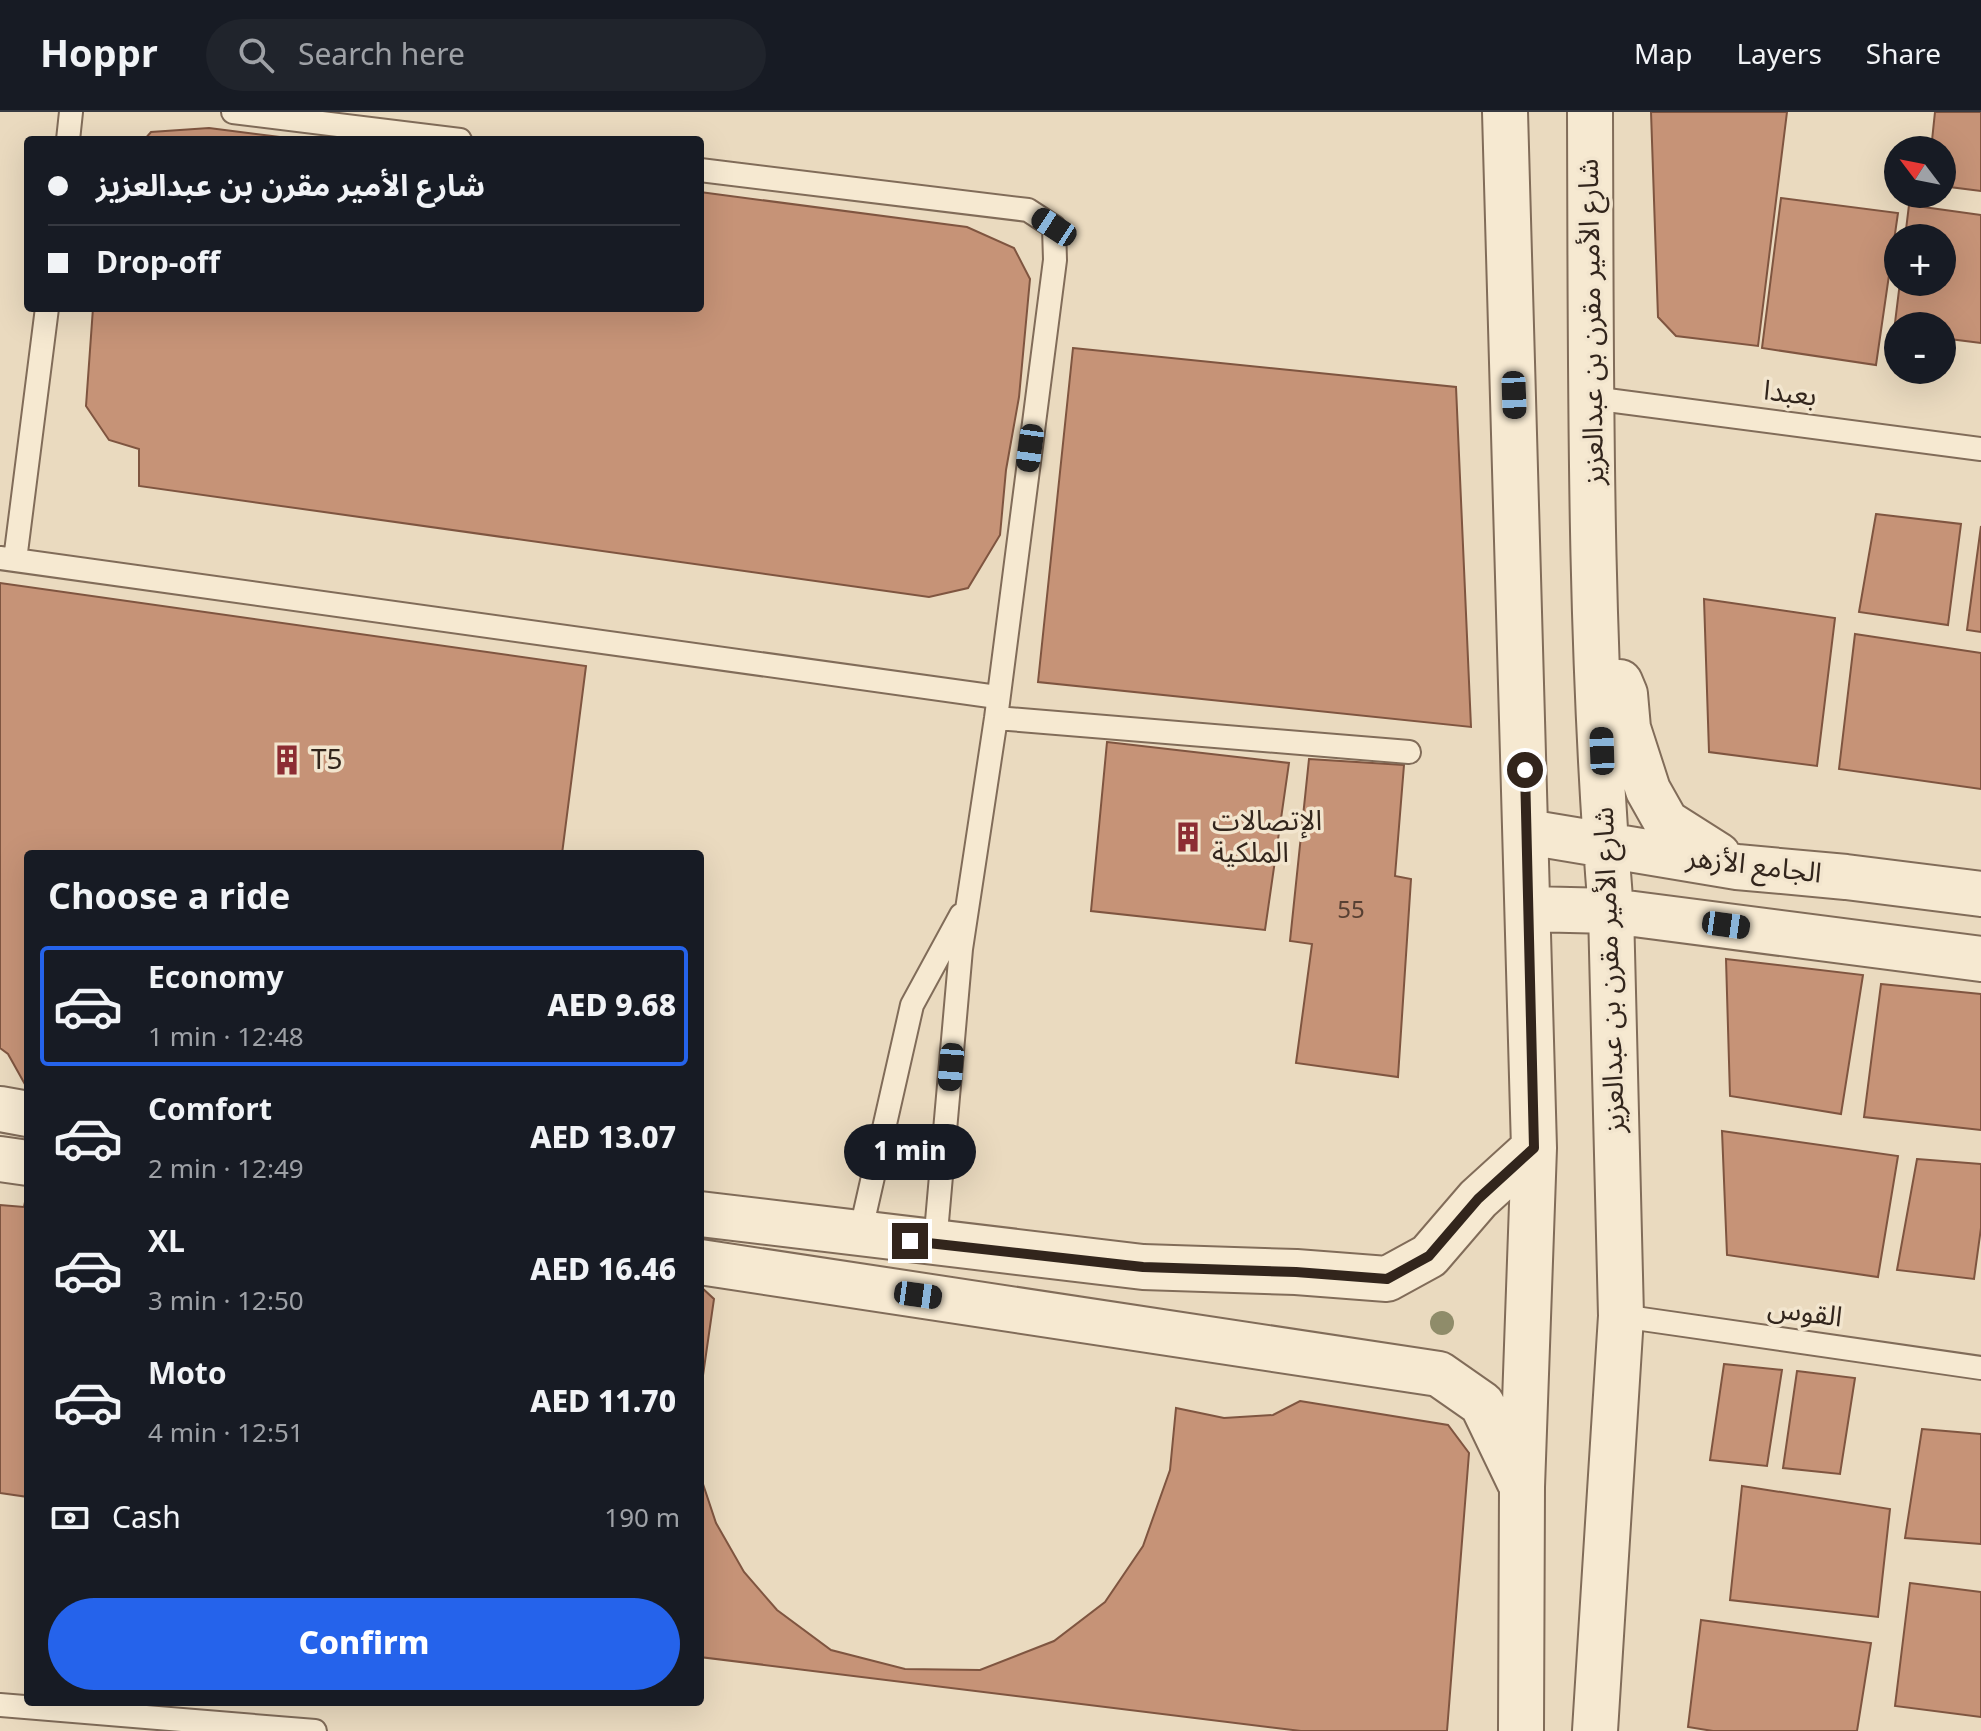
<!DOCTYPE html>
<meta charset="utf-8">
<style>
body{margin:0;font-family:Georgia,"Noto Sans Arabic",serif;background:#20242c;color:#f1f3f6;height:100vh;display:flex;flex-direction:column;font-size:30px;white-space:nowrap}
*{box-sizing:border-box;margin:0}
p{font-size:26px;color:#9ea1a6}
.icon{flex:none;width:44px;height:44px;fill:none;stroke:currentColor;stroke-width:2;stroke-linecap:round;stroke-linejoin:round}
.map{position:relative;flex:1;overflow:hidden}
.panel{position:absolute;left:24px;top:738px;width:680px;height:856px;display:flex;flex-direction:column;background:#171b24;border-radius:8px;box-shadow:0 8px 32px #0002}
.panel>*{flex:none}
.top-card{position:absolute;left:24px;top:24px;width:680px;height:176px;border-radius:8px;box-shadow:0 8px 32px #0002;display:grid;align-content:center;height:176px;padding:0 24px;background:#171b24}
.needle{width:52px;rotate:302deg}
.fabs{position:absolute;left:1884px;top:24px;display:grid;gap:16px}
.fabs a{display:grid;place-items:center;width:72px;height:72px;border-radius:50%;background:#171b24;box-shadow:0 8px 32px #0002;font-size:40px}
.end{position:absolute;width:36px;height:36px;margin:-18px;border:10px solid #32251c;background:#fff;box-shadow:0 0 0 4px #fff}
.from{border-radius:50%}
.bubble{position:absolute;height:56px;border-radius:28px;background:#171b24;box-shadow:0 8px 32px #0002;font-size:26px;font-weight:800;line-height:56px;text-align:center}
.car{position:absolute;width:24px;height:48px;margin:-24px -12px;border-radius:10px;box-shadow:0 0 6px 2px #0007;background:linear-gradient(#222 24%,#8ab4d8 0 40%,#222 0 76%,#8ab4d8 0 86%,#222 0)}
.top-card b{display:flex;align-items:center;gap:28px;height:76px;font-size:30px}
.top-card b+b{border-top:2px solid #363941}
.top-card i{width:20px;height:20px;background:#f1f3f6}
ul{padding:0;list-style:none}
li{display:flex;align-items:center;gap:24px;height:120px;margin:0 16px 12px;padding:0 8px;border:4px solid transparent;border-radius:8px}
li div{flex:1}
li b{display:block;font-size:30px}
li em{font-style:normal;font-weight:800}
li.active{border-color:#2563eb}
li>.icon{width:72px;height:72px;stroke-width:1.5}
h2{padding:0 24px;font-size:36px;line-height:96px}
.pay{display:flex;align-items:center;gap:20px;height:88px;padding:0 24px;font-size:30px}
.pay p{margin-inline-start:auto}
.primary-button{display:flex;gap:16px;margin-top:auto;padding:16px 24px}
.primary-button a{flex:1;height:92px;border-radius:48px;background:#2563eb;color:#fff;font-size:32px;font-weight:800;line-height:92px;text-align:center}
header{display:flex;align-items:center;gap:48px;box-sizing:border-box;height:112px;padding:0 40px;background:#171b24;border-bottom:2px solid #363941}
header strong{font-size:38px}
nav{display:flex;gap:44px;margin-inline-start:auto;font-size:28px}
.search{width:560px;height:72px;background:#20242c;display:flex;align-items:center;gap:20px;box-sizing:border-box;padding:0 28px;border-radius:44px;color:#9ea1a6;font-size:30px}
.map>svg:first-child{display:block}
.building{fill:#c69377;stroke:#7f5540;stroke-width:2}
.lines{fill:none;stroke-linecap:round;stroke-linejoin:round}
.service-casing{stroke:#816c59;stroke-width:26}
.tertiary-casing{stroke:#816c59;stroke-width:48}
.service{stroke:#f6e9d1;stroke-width:22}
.tertiary{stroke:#f6e9d1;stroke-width:44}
.tree{fill:#8f8c6a}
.route{stroke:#32251c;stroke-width:10}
.labels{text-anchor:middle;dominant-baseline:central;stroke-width:7;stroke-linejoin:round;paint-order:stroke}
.number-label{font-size:24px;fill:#574033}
.street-label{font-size:28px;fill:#32251c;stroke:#f2e5ce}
.poi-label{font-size:28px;fill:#32251c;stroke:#f2e5ce;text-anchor:start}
</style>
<header>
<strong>Hoppr</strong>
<div class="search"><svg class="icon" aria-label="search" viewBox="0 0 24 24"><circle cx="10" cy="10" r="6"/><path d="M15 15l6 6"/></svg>Search here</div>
<nav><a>Map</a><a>Layers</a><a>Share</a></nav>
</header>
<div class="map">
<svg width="1981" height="1619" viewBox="0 0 1981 1619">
<rect width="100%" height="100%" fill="#eadabf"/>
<!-- building -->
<path class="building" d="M1651,0H1787L1758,234L1676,224L1658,205Z
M1935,0H1981V79L1942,74V38H1931Z
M209,16L304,28H144L151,20Z
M700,80L967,115L1014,136L1030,167L1019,285L1006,358L1000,423L968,476L929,485L139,374V337L109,328L86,294L93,196H700Z
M1781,86L1898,101L1876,253L1762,236Z
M1909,93L1981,103V231L1942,226V214H1898V220L1894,219L1900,170H1942V126H1905Z
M1073,236L1456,275L1471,615L1038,570Z
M1876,402L1961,412L1948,513L1859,500Z
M1981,414V520L1967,518Z
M0,471L586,554L562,742H28L27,976L8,942L0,936Z
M1704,487L1835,506L1817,654L1709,640Z
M1855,522L1981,541V677L1839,657Z
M1107,630L1289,651L1265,818L1091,799Z
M1309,647L1404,653L1395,764L1411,767L1398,965L1296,951L1312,832L1290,829Z
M1726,847L1863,863L1841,1002L1730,984Z
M1881,872L1981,882V1018L1864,1005Z
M1722,1019L1898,1044L1878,1165L1727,1143Z
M1917,1047L1981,1052V1116L1974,1167L1897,1158Z
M28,1075V1385L0,1381V1093L24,1095Z
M700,1174L714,1187L700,1284Z
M1724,1252L1782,1258L1767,1354L1710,1348Z
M1797,1259L1855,1266L1840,1362L1783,1356Z
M1300,1289L1448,1313L1469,1341L1447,1619H1301L700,1545V1363L716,1411L744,1460L777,1498L831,1538L905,1557L980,1558L1054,1529L1105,1490L1143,1434L1170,1358L1176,1296L1224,1306L1273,1303Z
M1922,1317L1981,1322V1432L1905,1426Z
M1742,1374L1890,1397L1878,1505L1730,1488Z
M1910,1471L1981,1480V1605L1895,1594Z
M1701,1508L1871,1531L1857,1619H1713L1688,1615Z"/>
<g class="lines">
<!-- service casing -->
<g class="service-casing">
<path id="service" d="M233,0L460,28
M68,28L71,0
M700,58L1028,98L1054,115L1055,148L996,606L961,837L935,1132
M1592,286L1981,337
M0,446L997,585
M15,448L47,196
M996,606L1409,640
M860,1122L912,893L961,803
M1621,1204L1981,1256
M0,1593L315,1619"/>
</g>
<!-- tertiary casing -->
<g class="tertiary-casing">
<path id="tertiary" d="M1505,0L1534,1036L1522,1375L1521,1619
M1590,0C1591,266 1589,533 1611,799L1621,1204L1595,1619
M1620,570L1625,582L1628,616L1648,678L1666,710L1718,743
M1527,720L1737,755L1846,765L1981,782
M1529,797L1611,799L1981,847
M0,997L28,1002
M0,1047L28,1051
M700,1102L1143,1155L1296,1160L1387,1167L1429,1144L1478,1087L1534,1036
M700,1150L1439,1262L1482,1292L1519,1369"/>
</g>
<!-- service -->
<use href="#service" class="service"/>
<!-- tertiary -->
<use href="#tertiary" class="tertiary"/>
</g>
<!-- trees -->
<circle class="tree" cx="1442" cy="1211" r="12"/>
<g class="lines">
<!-- route -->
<path class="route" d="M910,1129L1143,1155L1296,1160L1387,1167L1429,1144L1478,1087L1534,1036L1525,658"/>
</g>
<!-- icons -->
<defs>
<g id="building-bare" transform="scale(2.4)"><path d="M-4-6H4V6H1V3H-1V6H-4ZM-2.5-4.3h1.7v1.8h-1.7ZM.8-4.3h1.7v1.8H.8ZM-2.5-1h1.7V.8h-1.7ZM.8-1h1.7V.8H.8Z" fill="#8c2d33" stroke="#f2e5ce" stroke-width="2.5" paint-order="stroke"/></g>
</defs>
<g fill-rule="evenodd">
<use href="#building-bare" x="287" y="648"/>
<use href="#building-bare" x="1188" y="725"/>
</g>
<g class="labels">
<!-- number labels -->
<g class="number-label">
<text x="1351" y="798">55</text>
</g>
<!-- street labels -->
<g class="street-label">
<text transform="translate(1592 210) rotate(-91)">شارع الأمير مقرن بن عبدالعزيز</text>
<text transform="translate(1790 282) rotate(7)">بعبدا</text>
<text transform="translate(1754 754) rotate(7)">الجامع الأزهر</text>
<text transform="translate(1610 858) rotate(-92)">شارع الأمير مقرن بن عبدالعزيز</text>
<text transform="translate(1805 1201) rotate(8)">القوس</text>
</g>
<!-- poi labels -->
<g class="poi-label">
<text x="311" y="648">T5</text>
<text x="1212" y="709">الإتصالات<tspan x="1212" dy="32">الملكية</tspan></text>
</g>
</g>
</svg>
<div class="fabs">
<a><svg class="needle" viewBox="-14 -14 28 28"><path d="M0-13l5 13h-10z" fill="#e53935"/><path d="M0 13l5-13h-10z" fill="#9ea1a6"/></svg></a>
<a>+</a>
<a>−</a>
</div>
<i class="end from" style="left:1525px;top:658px"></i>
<i class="end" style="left:910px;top:1129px"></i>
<div class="bubble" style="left:844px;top:1012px;width:132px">1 min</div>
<i class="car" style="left:1054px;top:115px;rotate:303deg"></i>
<i class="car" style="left:1514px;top:283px;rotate:178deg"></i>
<i class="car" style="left:1030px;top:336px;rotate:188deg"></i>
<i class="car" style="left:1602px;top:639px;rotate:358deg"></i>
<i class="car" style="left:1726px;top:813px;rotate:98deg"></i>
<i class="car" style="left:951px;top:955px;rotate:185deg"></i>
<i class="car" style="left:918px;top:1183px;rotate:98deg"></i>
<div class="top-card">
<b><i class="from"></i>شارع الأمير مقرن بن عبدالعزيز</b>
<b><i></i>Drop-off</b>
</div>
<section class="panel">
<h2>Choose a ride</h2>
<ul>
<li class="active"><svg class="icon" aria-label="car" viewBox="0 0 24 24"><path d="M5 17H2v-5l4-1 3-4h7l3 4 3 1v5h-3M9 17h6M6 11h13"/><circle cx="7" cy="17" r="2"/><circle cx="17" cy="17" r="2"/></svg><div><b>Economy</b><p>1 min · 12:48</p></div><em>AED 9.68</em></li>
<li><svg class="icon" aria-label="car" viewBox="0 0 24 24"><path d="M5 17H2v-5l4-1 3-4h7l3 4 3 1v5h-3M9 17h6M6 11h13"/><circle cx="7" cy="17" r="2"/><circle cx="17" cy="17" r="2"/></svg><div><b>Comfort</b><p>2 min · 12:49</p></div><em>AED 13.07</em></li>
<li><svg class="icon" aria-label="car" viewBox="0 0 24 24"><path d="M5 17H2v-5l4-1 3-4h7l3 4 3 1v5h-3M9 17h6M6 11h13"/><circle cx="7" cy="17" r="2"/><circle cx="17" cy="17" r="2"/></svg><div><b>XL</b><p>3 min · 12:50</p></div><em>AED 16.46</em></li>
<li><svg class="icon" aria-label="car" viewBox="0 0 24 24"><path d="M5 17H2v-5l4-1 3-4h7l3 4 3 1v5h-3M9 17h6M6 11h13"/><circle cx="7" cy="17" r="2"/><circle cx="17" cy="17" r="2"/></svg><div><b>Moto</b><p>4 min · 12:51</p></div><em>AED 11.70</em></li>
</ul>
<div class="pay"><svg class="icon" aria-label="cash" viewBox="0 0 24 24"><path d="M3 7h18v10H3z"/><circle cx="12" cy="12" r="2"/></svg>Cash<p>190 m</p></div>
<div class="primary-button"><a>Confirm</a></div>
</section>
</div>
